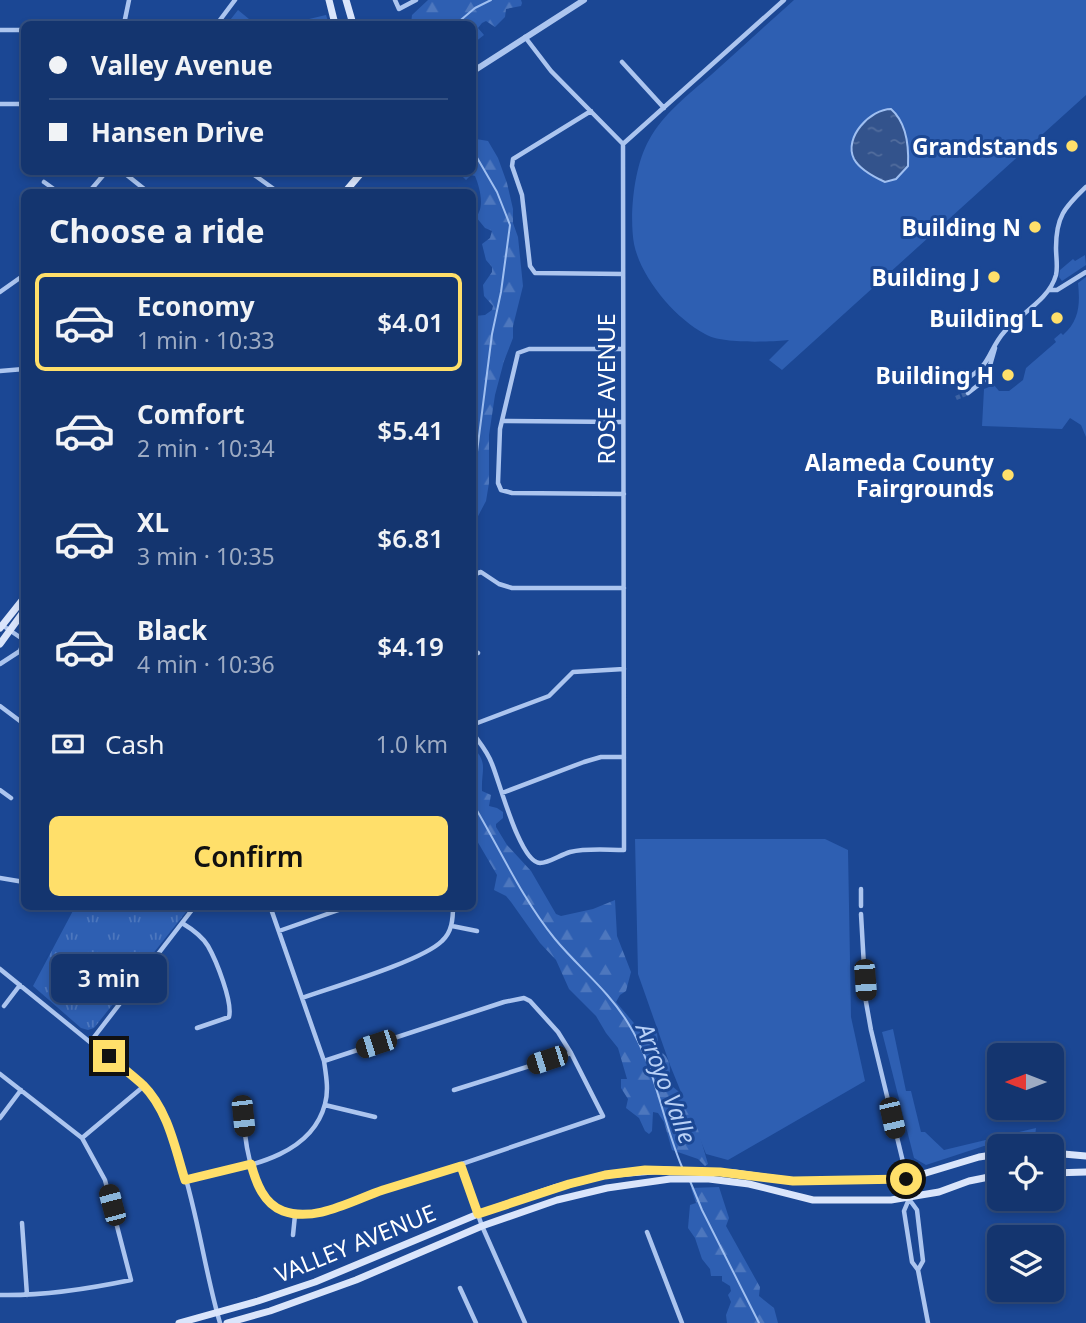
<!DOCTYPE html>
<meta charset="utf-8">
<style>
body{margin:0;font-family:"Noto Sans",sans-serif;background:#1d3d74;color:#f1f3f6;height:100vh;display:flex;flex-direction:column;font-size:26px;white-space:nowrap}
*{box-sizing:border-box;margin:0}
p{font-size:23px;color:#9dabc3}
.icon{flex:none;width:38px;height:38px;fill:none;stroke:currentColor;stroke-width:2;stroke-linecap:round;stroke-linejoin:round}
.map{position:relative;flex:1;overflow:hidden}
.details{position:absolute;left:21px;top:189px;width:455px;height:721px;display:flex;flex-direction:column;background:#14356f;border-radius:10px;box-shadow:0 4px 10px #0003,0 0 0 2px #335082}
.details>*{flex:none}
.top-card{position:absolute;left:21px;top:21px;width:455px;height:154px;border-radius:10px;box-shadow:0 4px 10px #0003,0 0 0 2px #335082;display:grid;align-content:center;height:154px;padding:0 28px;background:#14356f}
.needle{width:46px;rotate:270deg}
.fabs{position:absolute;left:987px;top:1043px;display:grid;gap:14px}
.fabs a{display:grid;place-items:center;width:77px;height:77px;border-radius:10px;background:#14356f;box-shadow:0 4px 10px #0003,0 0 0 2px #335082;font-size:35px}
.end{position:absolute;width:32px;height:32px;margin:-16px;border:9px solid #ffdf6a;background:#111;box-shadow:0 0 0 4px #111}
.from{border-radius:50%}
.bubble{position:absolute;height:49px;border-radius:10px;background:#14356f;box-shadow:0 4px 10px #0003,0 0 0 2px #335082;font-size:23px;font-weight:600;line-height:49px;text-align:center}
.car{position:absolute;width:21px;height:42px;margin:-21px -10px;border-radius:9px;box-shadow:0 0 5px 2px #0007;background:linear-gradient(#222 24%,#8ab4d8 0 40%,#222 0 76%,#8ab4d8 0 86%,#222 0)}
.top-card b{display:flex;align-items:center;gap:24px;height:66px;font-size:26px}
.top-card b+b{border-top:2px solid #335082}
.top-card i{width:18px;height:18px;background:#f1f3f6}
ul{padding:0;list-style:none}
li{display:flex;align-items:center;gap:21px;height:98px;margin:0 14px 10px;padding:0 14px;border:4px solid transparent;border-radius:10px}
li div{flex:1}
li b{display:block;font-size:26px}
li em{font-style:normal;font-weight:600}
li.on{border-color:#ffdf6a}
li>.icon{width:63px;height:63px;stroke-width:1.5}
h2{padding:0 28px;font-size:32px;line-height:84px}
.pay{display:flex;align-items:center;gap:18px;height:77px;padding:0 28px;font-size:26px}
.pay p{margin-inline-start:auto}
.cta{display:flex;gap:14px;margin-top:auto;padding:14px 28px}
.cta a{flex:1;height:80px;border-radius:10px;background:#ffdf6a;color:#111;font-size:28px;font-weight:600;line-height:80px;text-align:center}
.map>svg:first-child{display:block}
.grass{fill:#2e5fb2}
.forest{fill:url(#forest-firs)}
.park{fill:url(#park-tufts)}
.water{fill:url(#water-ripples);stroke:#9fbff1;stroke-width:2}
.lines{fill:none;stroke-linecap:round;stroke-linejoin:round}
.stream{stroke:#9fbff1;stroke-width:2}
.minor-tunnel{stroke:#3d63a4;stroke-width:4.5;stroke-dasharray:4.5 2;stroke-linecap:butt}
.minor{stroke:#acc5ef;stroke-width:4.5}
.tertiary{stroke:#acc5ef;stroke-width:6}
.secondary{stroke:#dae5fb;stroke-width:7}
.route{stroke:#ffdf6a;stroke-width:9}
.poi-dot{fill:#ffdf6a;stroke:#1b4794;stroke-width:2.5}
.labels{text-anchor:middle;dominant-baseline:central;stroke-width:6;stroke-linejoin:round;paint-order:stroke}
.poi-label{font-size:23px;font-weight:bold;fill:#fff;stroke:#1b4794;text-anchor:end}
.street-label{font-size:23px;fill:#fff;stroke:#1b4794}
.water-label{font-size:24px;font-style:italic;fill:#b8d0f6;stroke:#1b4794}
</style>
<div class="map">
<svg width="1086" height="1323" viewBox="0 0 1086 1323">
<defs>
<pattern id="forest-firs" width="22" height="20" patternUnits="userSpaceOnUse" patternTransform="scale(1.75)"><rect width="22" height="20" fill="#2e5fb2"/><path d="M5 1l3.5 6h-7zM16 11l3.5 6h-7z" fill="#4d77be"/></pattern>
<pattern id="park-tufts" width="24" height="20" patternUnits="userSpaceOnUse" patternTransform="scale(1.75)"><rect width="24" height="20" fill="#2e5fb2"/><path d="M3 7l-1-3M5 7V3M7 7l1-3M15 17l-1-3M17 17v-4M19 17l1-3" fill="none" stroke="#4d77be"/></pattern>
<pattern id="water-ripples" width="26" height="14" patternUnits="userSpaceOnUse" patternTransform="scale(1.75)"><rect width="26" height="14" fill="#33538c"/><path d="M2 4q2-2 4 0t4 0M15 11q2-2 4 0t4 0" fill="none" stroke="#526d9d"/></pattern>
</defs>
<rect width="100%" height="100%" fill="#1b4794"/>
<!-- grass -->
<path class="grass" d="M794,0H1086V95L782,370L769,360L789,340C769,342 721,344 705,334C675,318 641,278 634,244C629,215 634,166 649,140C663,114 689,94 711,75C739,50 766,25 794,0Z
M1085,255L1086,265L1062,281L1059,277L1060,270L1073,259L1075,261Z
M1086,277V437L1081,425L1070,418L1062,429L982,426L984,389L994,385L999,391H1009L1023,380L1026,368L1056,342L1054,339L1061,333L1063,335C1080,320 1080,303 1078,283Z
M635,839H825L848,850L851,1017L865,1081L728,1160L706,1154L670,1065L638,974Z
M893,1029L906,1091H911L921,1132H925L944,1150L1036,1128L1035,1137L1025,1136L1026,1144L984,1146L926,1165L914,1158L882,1032Z"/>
<!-- forest -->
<path class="forest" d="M428,0H521L522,3L521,6L506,9L505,17L495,27L486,21L482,23L478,28L484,35L475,42L473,41L472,24H411L412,15Z
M473,132L476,139L488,141L498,158L507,183L513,209V223L518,237L523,286L513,326V338L504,361L495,395L489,435V483L486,501L476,520V537L473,542V324L475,316L485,315L492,310L493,306L484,296L483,285L492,272V267L486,260L482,244L490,238L492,231L485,228L476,217C485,207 480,188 475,176L471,175L466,180L458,172H472Z
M472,747C489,762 481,770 482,791L491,795L489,806L497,808L503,812V818L496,824V827L507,845L531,871L556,914L561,916L593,909L615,900L617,936L631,972L626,991L620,995L616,1002L639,1029L652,1027L657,1033L659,1051C672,1057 671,1071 668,1083L683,1095L694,1116L708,1164L705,1166L698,1159L672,1150L664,1122L658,1113L653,1112L652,1131L649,1134L645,1131L639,1118L626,1108L628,1099L621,1088V1079H627L618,1048L606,1033L596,1016L569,989L556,960L540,943L511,902L506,896L494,890L497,875L473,834Z
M719,1187L729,1218L726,1226L760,1287L759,1296L774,1308L778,1323H727L726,1315L731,1302L728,1295L731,1291L730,1286L722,1281V1276H711L710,1269L702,1259L695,1238L688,1228L690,1205L696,1203L691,1188Z"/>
<!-- park -->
<path class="park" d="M238,10L255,24H227Z
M326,15L329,24H288Z
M75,907H190L94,1028L88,1030L81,1028L33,986Z"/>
<!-- water -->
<path class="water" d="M891,109C907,123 909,146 908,166L896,179L885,182C874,177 860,170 854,159C843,137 871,109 891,109Z"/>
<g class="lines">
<!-- stream -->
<path class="stream" d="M456,24L475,8L491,0
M472,149L497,192L510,225L501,292L492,334L472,491
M472,802C499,847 522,899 555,939C579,968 608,990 628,1023C656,1068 662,1120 682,1167
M690,1181L702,1210L759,1323"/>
<!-- minor-tunnel -->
<path class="minor-tunnel" d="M949,385L964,380
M956,398L968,393"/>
<!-- minor -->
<path class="minor" d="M395,0L399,9L416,0
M124,24L129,0
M217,24L235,0
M0,30H24
M525,37L551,71L623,144
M622,62L664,108
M0,104H24
M591,111L513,159L512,166L522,195L530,266L535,273L623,274
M123,172L148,192
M250,172L278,192
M44,182L58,192
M89,192L106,172
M1050,290H1057L1086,272
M0,292L24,275
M623,349H529L518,353L500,429L498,483L501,490L512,493L624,494
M0,371L24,369
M964,380C992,366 987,351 1005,331C1021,313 1049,300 1056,275C1058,267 1056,257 1056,248C1056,217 1064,208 1086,187
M968,393L986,379L995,348
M502,421L623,422
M472,575L481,572L499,584L512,588H624
M2,625L24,640
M472,650L478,653
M0,664L20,651L24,640
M0,706L24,724
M472,725L549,696L573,672L624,669
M472,732C479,742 488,752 492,764C499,780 520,863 540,863C549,863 560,855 570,852C587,848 606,850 624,850L623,144L784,0
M0,790L11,798
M502,793L584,762L601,757H624
M0,878L24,882
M861,906V889
M861,914L866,1002L871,1030L904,1166L909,1199L917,1210L923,1261L918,1270
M182,923C192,929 202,936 208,946C216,960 233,1002 229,1017L197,1028
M452,926L477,931
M279,931L350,906
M0,969L144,1086C193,1154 197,1245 220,1323
M302,998C333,987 422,961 442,941C452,932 453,919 453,906
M4,1006L20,985
M91,1041L195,906
M0,1074L82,1138L105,1180L131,1280C88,1289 44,1296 0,1295
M454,1090L571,1053
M243,1100C243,1131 249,1198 282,1211C295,1216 307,1214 320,1212L603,1116L571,1053L558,1032L530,1001L524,998L504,1002L324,1061
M325,1105L375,1117
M0,1118L21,1090
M82,1138L144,1086
M461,1166L482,1226L525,1323
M185,1180C234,1168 310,1162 325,1104C329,1090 326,1075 324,1061L270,906
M909,1199L904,1211L912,1262L918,1270L928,1323
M22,1223L27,1295
M647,1232L682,1323
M293,1235L295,1215
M460,1288L476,1323"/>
<!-- tertiary -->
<path class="tertiary" d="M472,72L584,0"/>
<!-- secondary -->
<path class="secondary" d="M329,0L335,24
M346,0L353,24
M345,192L362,172
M0,628L24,598
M0,644L24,611
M1052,1153L1086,1156
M1052,1173L1086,1172
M179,1323L258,1301L315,1282L478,1214L554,1188L605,1175L666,1170L735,1173L793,1181L906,1179L979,1157L999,1154
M227,1323L270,1311L356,1280L482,1226L557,1200L607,1188L670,1179H709L749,1184L813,1200H891L939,1192L969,1181L999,1175"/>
</g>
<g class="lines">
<!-- route -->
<path class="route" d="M109,1056C120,1066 132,1075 143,1085C168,1110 175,1148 185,1180L251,1164C256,1183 264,1204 283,1211C315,1223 353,1200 383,1190C409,1182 435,1174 461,1166L478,1214L569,1184L605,1175L645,1170L720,1172L793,1181L906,1179"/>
</g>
<!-- markers -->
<g class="poi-dot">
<circle cx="1072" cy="146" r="7"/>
<circle cx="1035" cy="227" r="7"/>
<circle cx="994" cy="277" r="7"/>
<circle cx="1057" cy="318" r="7"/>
<circle cx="1008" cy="375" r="7"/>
<circle cx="1008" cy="475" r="7"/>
</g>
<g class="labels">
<!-- poi labels -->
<g class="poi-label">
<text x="1058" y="146">Grandstands</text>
<text x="1021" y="227">Building N</text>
<text x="980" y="277">Building J</text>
<text x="1043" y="318">Building L</text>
<text x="994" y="375">Building H</text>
<text x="994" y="462">Alameda County<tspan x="994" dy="26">Fairgrounds</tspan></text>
</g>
<!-- street labels -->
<g class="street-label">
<text transform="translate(606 389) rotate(-90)">ROSE AVENUE</text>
<text transform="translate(355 1243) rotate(-22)">VALLEY AVENUE</text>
</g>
<!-- water labels -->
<g class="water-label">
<text transform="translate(667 1083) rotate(69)">Arroyo Valle</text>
</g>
</g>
</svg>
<div class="fabs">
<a><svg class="needle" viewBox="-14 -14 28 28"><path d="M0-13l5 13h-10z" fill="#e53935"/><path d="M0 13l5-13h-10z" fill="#9dabc3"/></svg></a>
<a><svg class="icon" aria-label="locate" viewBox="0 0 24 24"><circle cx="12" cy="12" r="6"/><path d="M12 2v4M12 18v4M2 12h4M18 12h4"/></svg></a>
<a><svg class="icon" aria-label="layers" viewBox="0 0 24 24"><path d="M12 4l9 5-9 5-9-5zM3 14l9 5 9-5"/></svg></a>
</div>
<i class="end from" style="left:906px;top:1179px"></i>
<i class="end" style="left:109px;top:1056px"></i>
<div class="bubble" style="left:51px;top:954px;width:116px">3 min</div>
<i class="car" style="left:865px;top:980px;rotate:176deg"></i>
<i class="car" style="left:376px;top:1044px;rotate:252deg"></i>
<i class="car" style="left:547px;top:1060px;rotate:252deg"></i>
<i class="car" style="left:243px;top:1116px;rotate:174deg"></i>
<i class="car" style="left:892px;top:1118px;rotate:167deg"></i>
<i class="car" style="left:112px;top:1205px;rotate:345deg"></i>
<div class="top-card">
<b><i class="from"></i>Valley Avenue</b>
<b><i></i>Hansen Drive</b>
</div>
<section class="details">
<h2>Choose a ride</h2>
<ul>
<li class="on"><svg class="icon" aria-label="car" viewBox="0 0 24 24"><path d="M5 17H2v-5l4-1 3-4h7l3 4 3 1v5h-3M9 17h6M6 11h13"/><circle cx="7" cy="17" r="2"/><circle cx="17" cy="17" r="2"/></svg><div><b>Economy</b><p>1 min · 10:33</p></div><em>$4.01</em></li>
<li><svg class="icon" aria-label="car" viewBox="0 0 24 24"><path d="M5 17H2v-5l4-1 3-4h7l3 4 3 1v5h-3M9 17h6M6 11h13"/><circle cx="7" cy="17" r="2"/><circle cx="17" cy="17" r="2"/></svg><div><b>Comfort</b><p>2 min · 10:34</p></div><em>$5.41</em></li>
<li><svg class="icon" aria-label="car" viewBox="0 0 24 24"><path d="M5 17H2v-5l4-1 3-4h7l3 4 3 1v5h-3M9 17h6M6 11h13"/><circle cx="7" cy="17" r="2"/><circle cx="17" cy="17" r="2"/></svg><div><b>XL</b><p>3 min · 10:35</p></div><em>$6.81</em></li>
<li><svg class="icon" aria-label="car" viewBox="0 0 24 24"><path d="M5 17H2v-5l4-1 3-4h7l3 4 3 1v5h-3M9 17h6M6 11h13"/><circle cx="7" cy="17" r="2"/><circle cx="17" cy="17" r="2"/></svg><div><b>Black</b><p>4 min · 10:36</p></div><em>$4.19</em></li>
</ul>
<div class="pay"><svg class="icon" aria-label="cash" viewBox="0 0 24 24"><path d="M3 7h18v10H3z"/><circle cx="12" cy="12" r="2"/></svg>Cash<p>1.0 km</p></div>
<div class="cta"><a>Confirm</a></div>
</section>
</div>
